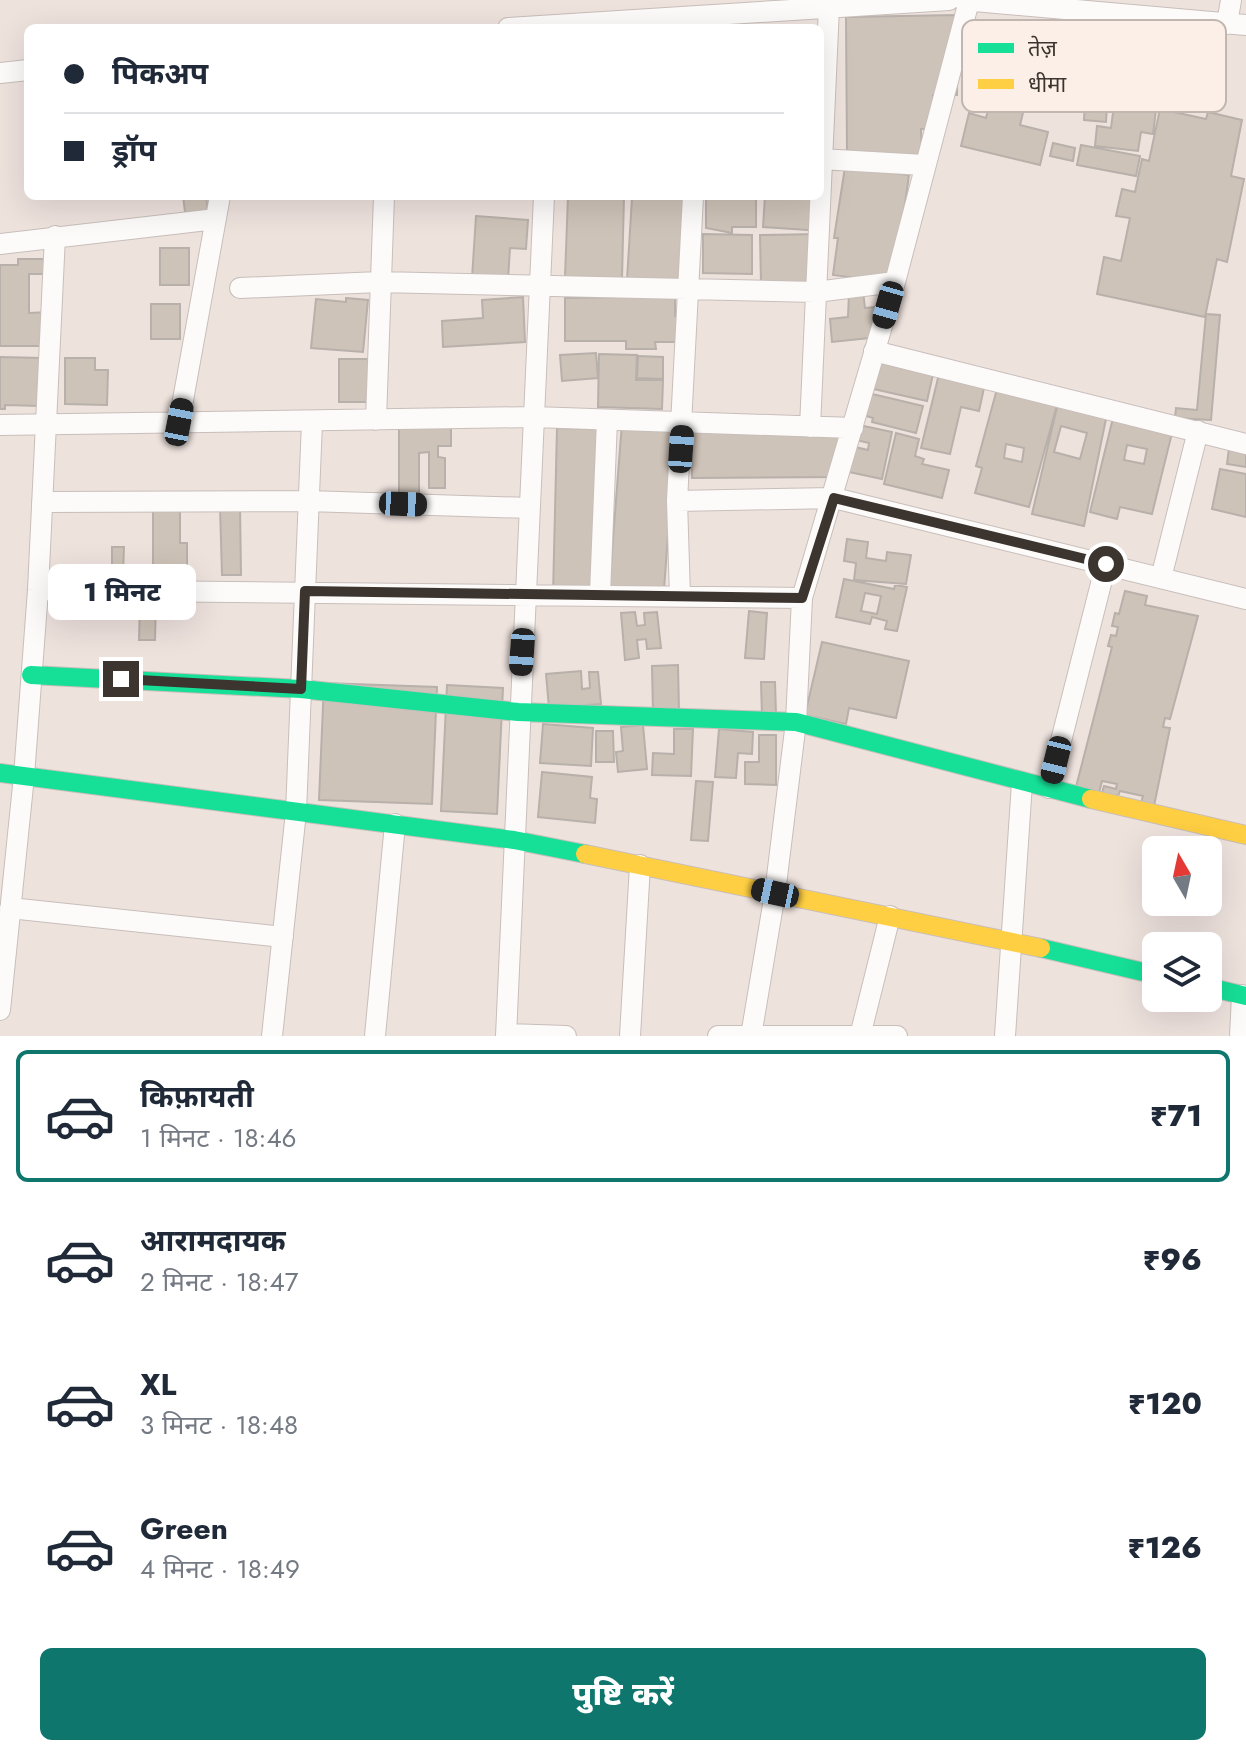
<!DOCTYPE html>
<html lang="hi">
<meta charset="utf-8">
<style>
body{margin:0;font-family:Jost,"Noto Sans Devanagari",sans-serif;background:#f2f2f3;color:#1f2937;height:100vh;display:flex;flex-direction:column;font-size:30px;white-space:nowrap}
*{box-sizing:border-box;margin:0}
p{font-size:26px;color:#747a83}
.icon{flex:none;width:44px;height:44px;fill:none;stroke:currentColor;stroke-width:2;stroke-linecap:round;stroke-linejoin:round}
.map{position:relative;height:1036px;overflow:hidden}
.sheet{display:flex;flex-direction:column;background:#fff;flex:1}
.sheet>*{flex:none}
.top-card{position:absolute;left:24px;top:24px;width:800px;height:176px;border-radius:12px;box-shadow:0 8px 32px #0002;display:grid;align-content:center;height:176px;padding:0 40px;background:#fff}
.needle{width:52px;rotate:351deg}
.tools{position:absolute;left:1142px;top:836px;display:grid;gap:16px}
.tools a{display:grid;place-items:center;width:80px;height:80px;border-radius:12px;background:#fff;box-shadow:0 8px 32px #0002;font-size:40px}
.end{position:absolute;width:36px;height:36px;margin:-18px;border:10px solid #3c342f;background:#fff;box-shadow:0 0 0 4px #fff}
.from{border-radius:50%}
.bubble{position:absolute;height:56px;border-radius:12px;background:#fff;box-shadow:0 8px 32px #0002;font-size:26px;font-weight:800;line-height:56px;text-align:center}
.car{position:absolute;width:24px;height:48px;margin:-24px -12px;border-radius:10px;box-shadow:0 0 6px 2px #0007;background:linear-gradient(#222 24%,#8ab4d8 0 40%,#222 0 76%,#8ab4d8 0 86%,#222 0)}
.top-card b{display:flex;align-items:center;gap:28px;height:76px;font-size:30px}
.top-card b+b{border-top:2px solid #e0e1e3}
.top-card i{width:20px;height:20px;background:#1f2937}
ul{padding:14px 0 0;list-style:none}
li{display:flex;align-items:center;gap:24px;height:132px;margin:0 16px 12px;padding:0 24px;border:4px solid transparent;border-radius:12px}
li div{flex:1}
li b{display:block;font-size:30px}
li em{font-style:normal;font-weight:800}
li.on{border-color:#0f766e}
li>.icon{width:72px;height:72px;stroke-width:1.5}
.button{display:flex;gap:16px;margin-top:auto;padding:16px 40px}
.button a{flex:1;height:92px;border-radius:12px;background:#0f766e;color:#fff;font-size:32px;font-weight:800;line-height:92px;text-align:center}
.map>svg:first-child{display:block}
.building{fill:#cec3b8;stroke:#b8b0aa;stroke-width:2;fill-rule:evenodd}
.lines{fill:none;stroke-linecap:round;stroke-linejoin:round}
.street-casing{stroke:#c8beba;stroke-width:22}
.fast-casing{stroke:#c8beba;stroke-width:20}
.slow-casing{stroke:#c8beba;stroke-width:20}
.street{stroke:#fcfbfa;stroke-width:20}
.fast{stroke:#16e098;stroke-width:18}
.slow{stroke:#ffcf43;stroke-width:18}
.route{stroke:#3c342f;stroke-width:10}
.key{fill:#fcefe8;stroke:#c2b7b0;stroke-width:2}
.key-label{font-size:22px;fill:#3c342f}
</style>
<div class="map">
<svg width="1246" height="1036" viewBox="0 0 1246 1036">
<rect width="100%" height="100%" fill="#eee2dd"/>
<!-- building -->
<path class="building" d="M957,15V95H933L934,129H921L922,155L847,156L846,17Z
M998,68L1032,76L1020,125L1048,132L1040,165L961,146L969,113L986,118Z
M1085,102L1107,105L1106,122L1084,120Z
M1114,105L1156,110L1153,134L1141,132L1138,151L1095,146L1097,126L1111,128Z
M1160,109L1206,119L1208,112L1242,120L1231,176L1244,179L1227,262L1217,259L1205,317L1097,294L1104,257L1121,261L1130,218L1116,216L1122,189L1135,192L1142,159L1149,161Z
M1053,143L1075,148L1073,161L1050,156Z
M1081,145L1140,156L1136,176L1077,165Z
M845,167L909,175L894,283L833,275L838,238H834Z
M183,196H206L209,218L186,220Z
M568,196H624L622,279L565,277Z
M626,196H686L681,283L627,280L632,198Z
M706,196H756V227H732V233L706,228Z
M765,196H820L822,231L763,227Z
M476,216L528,220L526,249L510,248L508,280L472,278Z
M703,234L752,235V274L703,273Z
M821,234V283H761L760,235Z
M160,248H189V285H160Z
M18,259H50V274H29V313L48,312V346H0V265H18Z
M863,291L865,308L875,307L879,337L832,342L830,319L848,317L849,293Z
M675,296V316H682L683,342H655L656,349H626V341H565V298Z
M523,297L525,342L443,347L442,321L483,318L482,300Z
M346,298L368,300L363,352L311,348L316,299L346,302Z
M151,304H180V339H151Z
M1206,314L1220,315L1211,420L1175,418L1176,408L1197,410Z
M596,353L598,378L562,381L560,355Z
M599,354L637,355L636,380H663L662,409L598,407Z
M638,356L663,357V379L637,378Z
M0,357L41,358L40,406L5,405V409H0Z
M876,357L934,370L927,401L869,388Z
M65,358H95V370H108L107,405L65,404Z
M339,359H370V402H339Z
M939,374L984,388L979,411L961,407L950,454L921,448Z
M997,389L1057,405L1029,507L975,493L982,468L976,466ZM1006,444L1024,448L1022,462L1004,458Z
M868,393L923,406L916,433L872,422L873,418L863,415Z
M1058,403L1107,414L1084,526L1032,514ZM1061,426L1087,433L1080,459L1054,452Z
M1113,418L1172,433L1152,514L1120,507L1117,519L1090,512ZM1127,445L1147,449L1144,464L1124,460Z
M844,422V477L692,478L691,423Z
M622,423L676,427L663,603L609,590Z
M859,425L892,432L882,479L849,472L855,447L868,450L869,443L856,440Z
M451,427V446H438V457L445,458V488H429V452L419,453V498L399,499V428Z
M557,428L610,429L606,596L553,595Z
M896,433L919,439L915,456L924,459L922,464L949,470L942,498L884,484Z
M1229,448L1246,451V467L1227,464Z
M1220,469L1246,474V517L1212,509Z
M220,507H240L241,575H222Z
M153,509L180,510V543H187V572H153Z
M847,539L868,542L866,558L886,561L887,552L911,555L906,584L854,580L856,563L844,561Z
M112,547H124L123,574H112Z
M844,579L894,589L895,585L907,587L897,631L885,629L887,621L872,617L870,624L836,617ZM865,593L881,596L877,614L861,611Z
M1125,591L1147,596L1145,605L1198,616L1170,719L1165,718L1163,727L1170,728L1154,806L1141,803L1143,796L1120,791L1118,796L1102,793L1104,786L1116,789L1117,784L1102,781L1099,793L1076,787L1112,647L1108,646L1111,635L1116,636L1118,627L1112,626L1115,613L1119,614Z
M140,601H156L155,640H139Z
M749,611L767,613L764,659L745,658Z
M635,612L637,626L645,625L644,613L657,612L661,648L647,649L646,639L637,640L639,658L625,660L621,613Z
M822,642L909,661L896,718L849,708L846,724L805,715Z
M678,665L679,711H653L652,666Z
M581,671L582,689L590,688L589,672H598L601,704L549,708L546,674Z
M761,682H775L776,715L762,716Z
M324,683L437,687L432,804L319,800Z
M447,685L503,688L497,814L441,811Z
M543,724L593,728L591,766L540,763Z
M643,725L647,769L618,772L616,752L623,751L621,727Z
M674,729H693L691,776L652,775L653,753L674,754Z
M719,729L753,732L752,754L738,753L736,778L715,777Z
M596,731H613L614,762H596Z
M759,735H776V785L745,784V762H759Z
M542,772L592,777L590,798L597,799L595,823L538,817Z
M696,781L713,782L708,841L691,840Z"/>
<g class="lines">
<!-- street casing -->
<g class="street-casing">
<path id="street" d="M963,0L1246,25
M1227,24L1231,0
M508,28L949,0
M0,73L28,70
M820,159L924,165
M0,244L216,219
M240,288L379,282L816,292L895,282
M874,351L1246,444
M376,420L384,196
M179,422L220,196
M0,425L534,417L853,428
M810,427L829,7
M677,501L834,498L1246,599
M42,502L308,501L529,508
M1161,578L1198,431
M38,590L802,598
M600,594L607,420
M680,596L677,501L693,196
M1049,788L1106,564
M10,908L283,937
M0,1010L24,776L38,590L55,236
M506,1034L566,1036
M272,1036L296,812L312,422
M375,1036L395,824
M506,1036L544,196
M630,1036L640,865
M718,1036H897
M751,1036L775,893L796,722L802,598L895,282L969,1
M860,1036L890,916
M1005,1036L1022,783
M1240,1036L1242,995"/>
</g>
<!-- fast casing -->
<g class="fast-casing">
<path id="fast" d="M31,675L301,689L518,712L796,722L1091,799
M0,773L514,840L585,854
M1041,948L1156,975
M1208,987L1246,996"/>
</g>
<!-- slow casing -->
<g class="slow-casing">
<path id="slow" d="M1091,799L1246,835
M585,854L1041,948"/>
</g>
<!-- street -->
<use href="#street" class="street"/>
<!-- fast -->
<use href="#fast" class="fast"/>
<!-- slow -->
<use href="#slow" class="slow"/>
</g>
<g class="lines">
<!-- route -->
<path class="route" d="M121,679L301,689L305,591L802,598L834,498L1106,564"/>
</g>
<!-- legend -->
<rect x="962" y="20" width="264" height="92" rx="12" class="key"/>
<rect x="978" y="43" width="36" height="10" fill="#16e098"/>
<rect x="978" y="79" width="36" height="10" fill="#ffcf43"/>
<g class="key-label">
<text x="1028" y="56">तेज़</text>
<text x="1028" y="92">धीमा</text>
</g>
</svg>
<div class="tools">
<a><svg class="needle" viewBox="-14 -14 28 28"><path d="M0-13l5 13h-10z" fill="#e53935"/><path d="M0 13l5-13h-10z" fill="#747a83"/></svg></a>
<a><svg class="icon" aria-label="layers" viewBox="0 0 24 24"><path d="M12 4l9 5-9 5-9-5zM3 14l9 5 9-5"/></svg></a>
</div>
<i class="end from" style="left:1106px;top:564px"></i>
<i class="end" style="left:121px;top:679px"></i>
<div class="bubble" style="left:48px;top:564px;width:148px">1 मिनट</div>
<i class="car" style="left:888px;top:305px;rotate:196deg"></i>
<i class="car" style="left:179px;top:422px;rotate:11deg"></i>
<i class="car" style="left:681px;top:449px;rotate:4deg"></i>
<i class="car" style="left:403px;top:504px;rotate:92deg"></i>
<i class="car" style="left:522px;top:652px;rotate:184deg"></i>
<i class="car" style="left:1056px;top:760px;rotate:194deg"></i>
<i class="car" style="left:775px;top:893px;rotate:282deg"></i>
<div class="top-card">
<b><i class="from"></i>पिकअप</b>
<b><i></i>ड्रॉप</b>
</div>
</div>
<section class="sheet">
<ul>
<li class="on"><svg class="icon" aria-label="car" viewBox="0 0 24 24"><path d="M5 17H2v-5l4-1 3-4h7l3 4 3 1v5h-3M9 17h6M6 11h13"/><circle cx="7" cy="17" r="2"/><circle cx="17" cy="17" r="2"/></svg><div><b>किफ़ायती</b><p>1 मिनट · 18:46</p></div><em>₹71</em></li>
<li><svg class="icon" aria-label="car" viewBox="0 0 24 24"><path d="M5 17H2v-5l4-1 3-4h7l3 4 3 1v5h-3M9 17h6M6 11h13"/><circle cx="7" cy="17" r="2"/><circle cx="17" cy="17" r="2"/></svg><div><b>आरामदायक</b><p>2 मिनट · 18:47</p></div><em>₹96</em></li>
<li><svg class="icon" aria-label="car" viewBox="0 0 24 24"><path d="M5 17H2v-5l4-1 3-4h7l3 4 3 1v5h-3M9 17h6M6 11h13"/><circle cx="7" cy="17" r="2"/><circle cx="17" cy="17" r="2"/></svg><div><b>XL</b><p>3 मिनट · 18:48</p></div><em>₹120</em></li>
<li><svg class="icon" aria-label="car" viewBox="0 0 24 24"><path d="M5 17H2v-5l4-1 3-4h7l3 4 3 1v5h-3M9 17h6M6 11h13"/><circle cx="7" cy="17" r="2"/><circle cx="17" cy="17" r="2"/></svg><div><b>Green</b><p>4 मिनट · 18:49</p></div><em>₹126</em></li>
</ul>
<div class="button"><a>पुष्टि करें</a></div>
</section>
